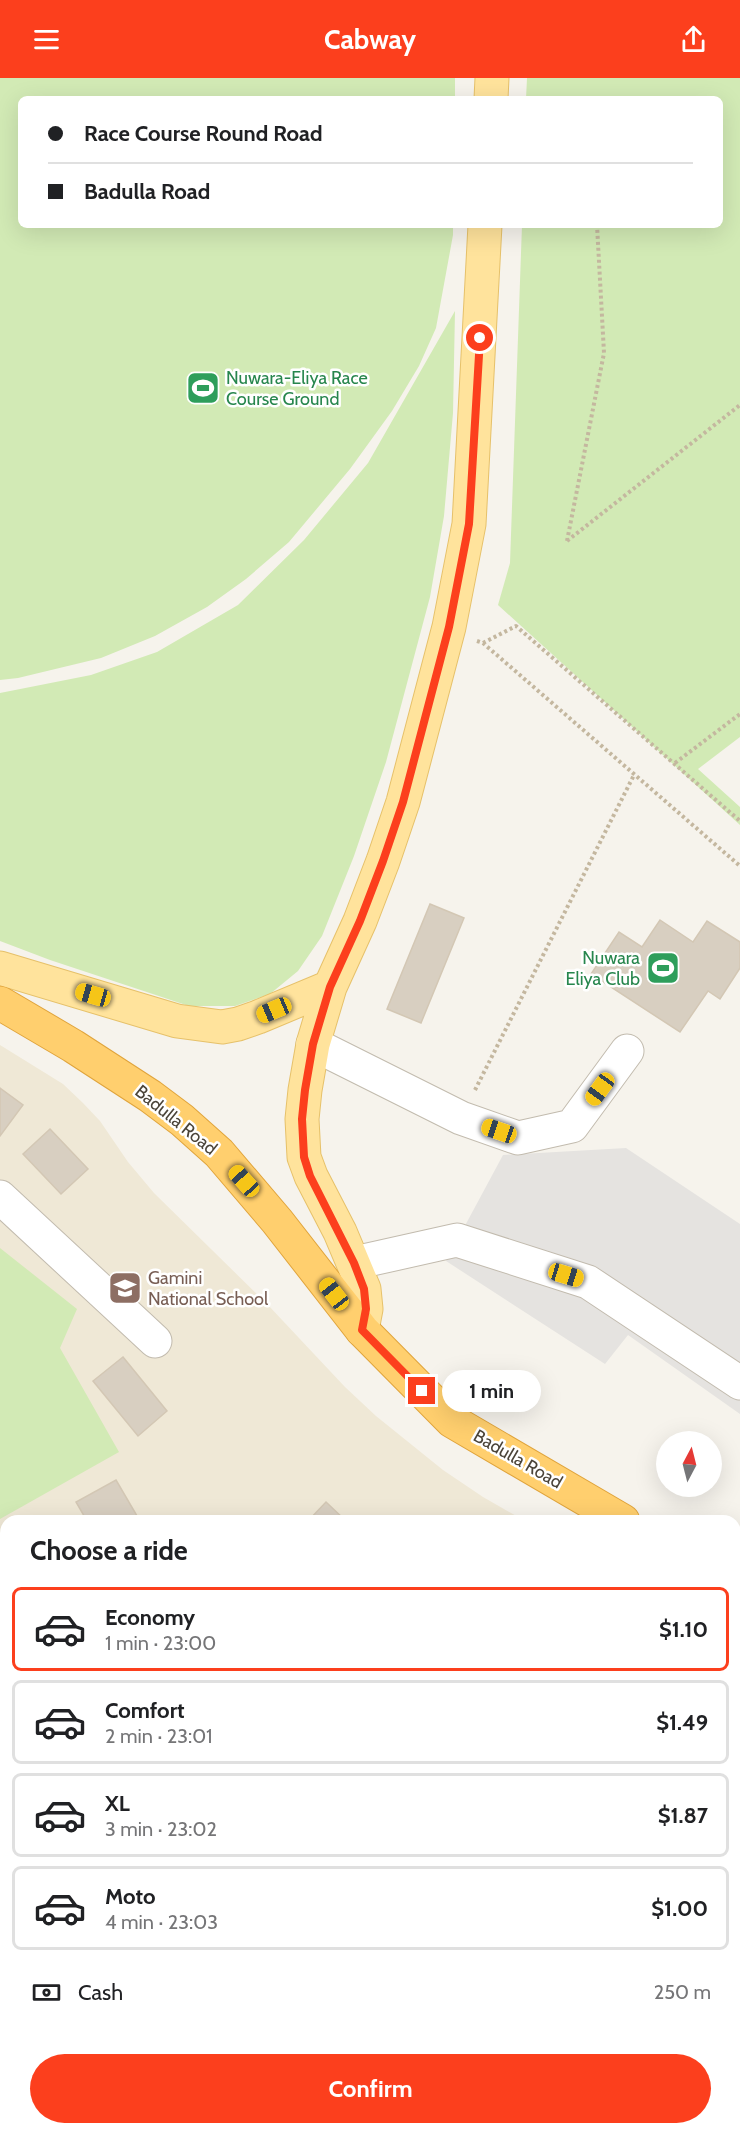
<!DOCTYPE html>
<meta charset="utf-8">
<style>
body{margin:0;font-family:Cabin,sans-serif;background:#f6f6f6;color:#202124;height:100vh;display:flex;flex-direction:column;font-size:22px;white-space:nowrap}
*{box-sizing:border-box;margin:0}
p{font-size:20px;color:#757577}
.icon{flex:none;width:33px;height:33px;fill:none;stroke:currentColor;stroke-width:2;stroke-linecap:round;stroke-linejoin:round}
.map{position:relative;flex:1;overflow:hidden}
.drawer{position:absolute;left:0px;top:1437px;width:741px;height:620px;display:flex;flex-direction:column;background:#fff;border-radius:18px 18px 0 0;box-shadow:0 6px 24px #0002}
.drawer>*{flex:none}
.top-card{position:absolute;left:18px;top:18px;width:705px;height:132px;border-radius:9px;box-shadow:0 6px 24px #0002;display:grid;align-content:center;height:132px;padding:0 30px;background:#fff}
.needle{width:39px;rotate:7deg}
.controls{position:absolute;left:656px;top:1353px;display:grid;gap:12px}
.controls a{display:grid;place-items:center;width:66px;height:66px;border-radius:50%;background:#fff;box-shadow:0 6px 24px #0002;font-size:30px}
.end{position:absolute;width:27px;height:27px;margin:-14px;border:8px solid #fc3f1d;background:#fff;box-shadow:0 0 0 3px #fff}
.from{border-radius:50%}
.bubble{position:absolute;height:42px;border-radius:21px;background:#fff;box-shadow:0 6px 24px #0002;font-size:20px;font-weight:700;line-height:42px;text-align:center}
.car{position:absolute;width:18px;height:36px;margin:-18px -9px;border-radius:8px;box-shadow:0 0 4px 2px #0007;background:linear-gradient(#f5c518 24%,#345 0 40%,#f5c518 0 76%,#345 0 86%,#f5c518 0)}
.top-card b{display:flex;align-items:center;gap:21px;height:57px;font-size:22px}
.top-card b+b{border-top:2px solid #e0e0e0}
.top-card i{width:15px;height:15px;background:#202124}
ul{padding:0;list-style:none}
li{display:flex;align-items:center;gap:18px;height:84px;margin:0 12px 9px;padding:0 18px;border:3px solid #e0e0e0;border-radius:9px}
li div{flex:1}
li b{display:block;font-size:22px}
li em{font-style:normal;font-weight:700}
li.current{border-color:#fc3f1d}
li>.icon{width:54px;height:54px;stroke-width:1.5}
h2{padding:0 30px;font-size:27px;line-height:72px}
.pay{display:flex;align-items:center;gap:15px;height:66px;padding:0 30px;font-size:22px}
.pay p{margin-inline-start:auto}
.button{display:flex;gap:12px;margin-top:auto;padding:12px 30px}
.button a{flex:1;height:69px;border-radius:36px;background:#fc3f1d;color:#fff;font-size:24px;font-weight:700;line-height:69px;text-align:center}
header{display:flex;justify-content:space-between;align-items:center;height:78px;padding:0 30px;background:#fc3f1d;color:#fff;font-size:27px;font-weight:700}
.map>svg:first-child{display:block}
.residential{fill:#eae5da}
.education{fill:#efe8d6}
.green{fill:#d2eab5}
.parking{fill:#e5e3e0}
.building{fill:#d8cfc1;stroke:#d3c7b4;stroke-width:1.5}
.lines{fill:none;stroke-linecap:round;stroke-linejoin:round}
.minor-casing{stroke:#c2bbae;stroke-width:35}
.major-casing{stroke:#e6c16a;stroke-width:35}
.highway-casing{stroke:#e0a43c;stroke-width:35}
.path{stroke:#c4b79f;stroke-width:4;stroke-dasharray:3 3;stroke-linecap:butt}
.minor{stroke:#fff;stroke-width:33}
.major{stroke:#ffe39c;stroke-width:33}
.highway{stroke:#ffcf6e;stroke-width:33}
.route{stroke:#fc3f1d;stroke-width:8}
.labels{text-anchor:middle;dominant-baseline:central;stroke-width:5;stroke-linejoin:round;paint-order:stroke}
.leisure-label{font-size:18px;fill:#27864d;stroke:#fff;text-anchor:start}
.street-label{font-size:18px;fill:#4b4439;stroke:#fff}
.education-label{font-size:18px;fill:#785e54;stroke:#fff;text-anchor:start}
</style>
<header><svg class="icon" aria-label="menu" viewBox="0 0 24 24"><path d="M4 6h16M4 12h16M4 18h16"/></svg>Cabway<svg class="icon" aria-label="share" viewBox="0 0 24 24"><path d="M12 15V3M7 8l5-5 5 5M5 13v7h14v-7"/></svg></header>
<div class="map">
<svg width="740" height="2056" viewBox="0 0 740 2056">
<rect width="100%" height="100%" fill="#f6f3ec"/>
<!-- residential -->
<path class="residential" d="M0,1687L6,1701V2050H193L199,2056H0Z
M288,2051H563L561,2056H293Z"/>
<!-- education -->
<path class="education" d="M0,967L63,1006L83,1025L100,1043L128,1084L154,1115L268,1227L345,1309L376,1338L443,1392L483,1419L525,1443H6V1470H0Z"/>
<!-- green -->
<path class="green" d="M0,0H455V21H21V147H453V157L436,250L419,288L392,333L350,391L289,464L246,501L207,529L155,558L101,580L18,600L0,602Z
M527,0H740V659L698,691L740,729V747L498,527L510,485L522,147H720V21H526Z
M455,233L453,335L444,438L430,519L386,684L354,778L322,858L298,893L270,916L235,928H189L50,882L0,863V615L91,597L157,574L238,527L304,462L368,385Z
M0,1170L77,1231L60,1270L119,1374L0,1441Z"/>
<!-- parking -->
<path class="parking" d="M626,1070L740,1146V1336L628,1257L605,1286L446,1183L503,1077Z"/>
<!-- building -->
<path class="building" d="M430,826L464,840L421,945L387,931Z
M660,842L693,864L707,843L740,864V890L720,921L708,913L680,954L591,896L619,854L642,869Z
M0,1010L23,1027L0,1058Z
M50,1051L88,1091L61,1116L23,1076Z
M123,1279L167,1333L138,1358L93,1303Z
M116,1402L140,1443H87L76,1424Z
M326,1424L346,1443H308Z"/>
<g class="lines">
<!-- minor casing -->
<g class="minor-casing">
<path id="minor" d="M313,966L461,1040L518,1060L572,1048L627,973
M0,1119L155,1263
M354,1185L457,1162L588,1204L740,1305
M0,1506L6,1505
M0,1598L6,1611
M735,1666L740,1682
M735,1769L740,1755
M259,2050L266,2056
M608,2056L610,2050"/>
</g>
<!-- major casing -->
<g class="major-casing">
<path id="major" d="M491,21L492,0
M0,890L177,943L222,949L238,946L258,939L330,909
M362,1252L366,1231L364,1211L340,1154L311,1098L304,1079L302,1041L305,1012L313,966L330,909L360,843L383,783L403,724L449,549L469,446L485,147"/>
</g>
<!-- highway casing -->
<g class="highway-casing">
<path id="highway" d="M0,925L73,968L150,1018L182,1042L219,1075L277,1143L362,1252L452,1343L623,1443
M735,1530L740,1536"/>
</g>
<!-- path -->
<path class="path" d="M567,463L604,275L597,147
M567,463L740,327
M477,563L483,565L740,788
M483,565L516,548L740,743
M675,685L740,636
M475,1012L634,697"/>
<!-- minor -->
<use href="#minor" class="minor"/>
<!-- major -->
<use href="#major" class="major"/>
<!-- highway -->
<use href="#highway" class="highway"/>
</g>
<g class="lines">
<!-- route -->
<path class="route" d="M422,1313L362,1252L366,1231L364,1211L354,1185L310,1098L304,1079L302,1041L305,1012L313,966L330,909L360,843L383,783L403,724L449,549L469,446L480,260"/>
</g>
<!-- icons -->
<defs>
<g id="stadium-square" transform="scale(1.725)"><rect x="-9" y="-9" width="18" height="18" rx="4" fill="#2e9e5b" stroke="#fff"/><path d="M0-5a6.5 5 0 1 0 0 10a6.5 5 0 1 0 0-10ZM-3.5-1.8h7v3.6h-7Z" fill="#fff"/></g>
<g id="school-square" transform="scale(1.725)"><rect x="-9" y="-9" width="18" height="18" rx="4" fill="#8d6e63" stroke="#fff"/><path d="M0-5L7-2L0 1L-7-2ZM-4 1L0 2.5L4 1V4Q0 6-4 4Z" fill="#fff"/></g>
</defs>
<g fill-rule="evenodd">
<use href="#stadium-square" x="203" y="310"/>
<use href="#stadium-square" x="663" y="890"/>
<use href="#school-square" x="125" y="1210"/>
</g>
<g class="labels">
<!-- leisure labels -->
<g class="leisure-label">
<text x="226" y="300">Nuwara-Eliya Race<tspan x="226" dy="21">Course Ground</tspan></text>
<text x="640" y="880" text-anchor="end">Nuwara<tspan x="640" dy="21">Eliya Club</tspan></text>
</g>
<!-- street labels -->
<g class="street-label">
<text transform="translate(176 1042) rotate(39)">Badulla Road</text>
<text transform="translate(518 1381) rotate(30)">Badulla Road</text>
</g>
<!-- education labels -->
<g class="education-label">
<text x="148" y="1200">Gamini<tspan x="148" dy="21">National School</tspan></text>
</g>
</g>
</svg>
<div class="controls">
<a><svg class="needle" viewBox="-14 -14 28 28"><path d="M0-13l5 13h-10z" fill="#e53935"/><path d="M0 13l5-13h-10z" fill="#757577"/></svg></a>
</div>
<i class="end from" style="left:480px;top:260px"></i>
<i class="end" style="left:422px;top:1313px"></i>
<div class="bubble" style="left:442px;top:1292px;width:99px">1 min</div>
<i class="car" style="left:93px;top:917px;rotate:286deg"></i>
<i class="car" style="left:274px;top:932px;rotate:247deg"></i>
<i class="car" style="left:600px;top:1011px;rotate:216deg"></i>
<i class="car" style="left:499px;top:1053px;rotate:289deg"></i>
<i class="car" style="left:244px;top:1103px;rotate:318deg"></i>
<i class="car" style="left:566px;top:1197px;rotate:107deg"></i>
<i class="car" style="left:334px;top:1216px;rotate:322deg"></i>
<div class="top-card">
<b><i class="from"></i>Race Course Round Road</b>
<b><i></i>Badulla Road</b>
</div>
<section class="drawer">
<h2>Choose a ride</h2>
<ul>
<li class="current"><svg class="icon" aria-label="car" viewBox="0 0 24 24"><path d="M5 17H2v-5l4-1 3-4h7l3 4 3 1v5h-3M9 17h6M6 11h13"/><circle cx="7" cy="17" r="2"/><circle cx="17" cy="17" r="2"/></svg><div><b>Economy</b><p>1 min · 23:00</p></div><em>$1.10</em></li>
<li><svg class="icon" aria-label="car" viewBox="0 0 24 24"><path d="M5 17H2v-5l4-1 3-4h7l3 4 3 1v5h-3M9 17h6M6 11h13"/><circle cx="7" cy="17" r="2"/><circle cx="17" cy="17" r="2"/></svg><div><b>Comfort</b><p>2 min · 23:01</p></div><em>$1.49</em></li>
<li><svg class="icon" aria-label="car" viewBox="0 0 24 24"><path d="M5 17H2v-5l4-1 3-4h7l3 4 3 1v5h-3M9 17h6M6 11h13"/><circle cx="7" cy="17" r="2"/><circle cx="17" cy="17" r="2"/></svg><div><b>XL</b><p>3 min · 23:02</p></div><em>$1.87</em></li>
<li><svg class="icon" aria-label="car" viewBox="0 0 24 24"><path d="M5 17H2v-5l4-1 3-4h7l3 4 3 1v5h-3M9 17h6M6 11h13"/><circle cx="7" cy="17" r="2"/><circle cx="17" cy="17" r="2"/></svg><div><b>Moto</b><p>4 min · 23:03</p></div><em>$1.00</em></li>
</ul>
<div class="pay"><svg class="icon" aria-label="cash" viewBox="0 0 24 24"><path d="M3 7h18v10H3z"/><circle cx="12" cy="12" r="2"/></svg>Cash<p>250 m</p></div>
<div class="button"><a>Confirm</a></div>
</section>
</div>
